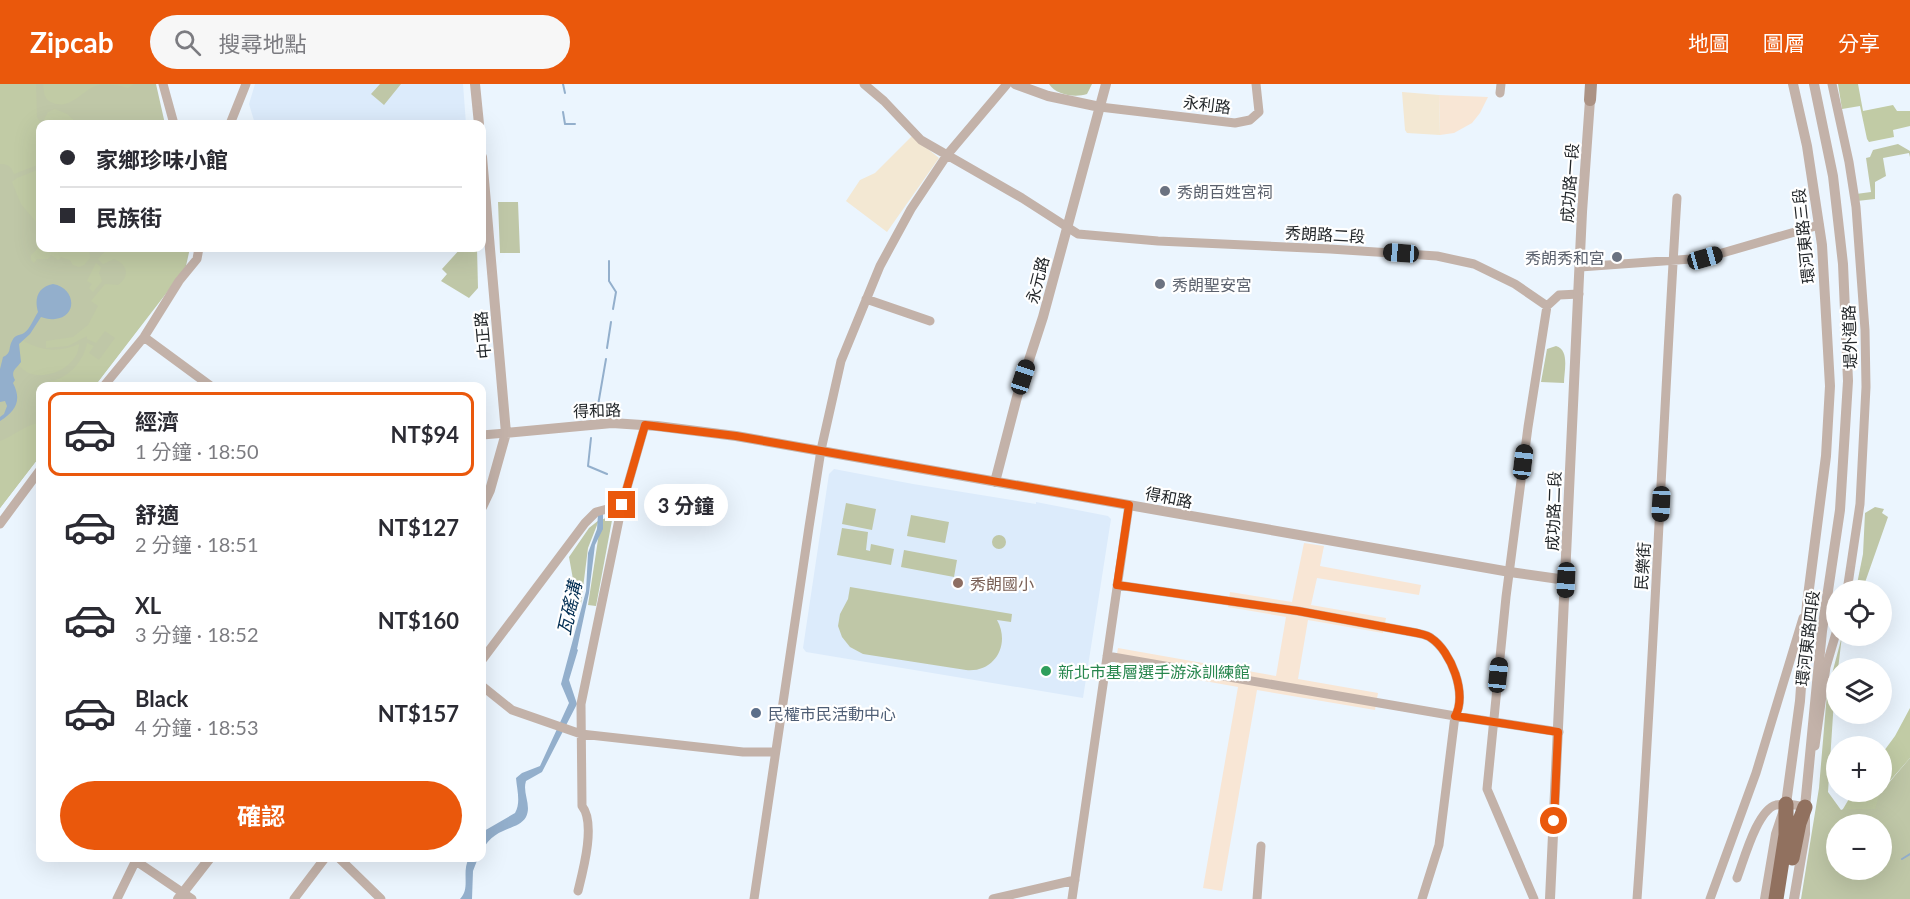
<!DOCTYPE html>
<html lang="zh-TW">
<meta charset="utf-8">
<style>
body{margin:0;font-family:Lato,"Noto Sans TC",sans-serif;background:#f7f7f7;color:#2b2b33;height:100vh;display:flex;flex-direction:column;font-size:22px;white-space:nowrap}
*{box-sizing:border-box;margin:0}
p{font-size:20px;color:#7c7c81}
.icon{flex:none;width:33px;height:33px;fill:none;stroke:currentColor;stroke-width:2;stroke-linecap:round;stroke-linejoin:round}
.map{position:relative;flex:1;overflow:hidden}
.details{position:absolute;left:36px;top:298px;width:450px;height:480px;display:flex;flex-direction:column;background:#fff;border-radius:12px;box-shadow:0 6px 24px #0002}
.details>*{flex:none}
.top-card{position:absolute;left:36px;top:36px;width:450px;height:132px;border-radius:12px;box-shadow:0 6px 24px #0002;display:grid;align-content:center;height:132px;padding:0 24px;background:#fff}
.controls{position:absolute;left:1826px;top:496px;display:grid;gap:12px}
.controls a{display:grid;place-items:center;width:66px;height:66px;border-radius:50%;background:#fff;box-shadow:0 6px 24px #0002;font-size:30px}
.end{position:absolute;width:27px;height:27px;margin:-14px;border:8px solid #ea580c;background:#fff;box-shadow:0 0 0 3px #fff}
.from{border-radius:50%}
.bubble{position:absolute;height:42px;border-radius:21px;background:#fff;box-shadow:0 6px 24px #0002;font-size:20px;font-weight:700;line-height:42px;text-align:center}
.car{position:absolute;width:18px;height:36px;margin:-18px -9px;border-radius:8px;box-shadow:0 0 4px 2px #0007;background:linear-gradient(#222 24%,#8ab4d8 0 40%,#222 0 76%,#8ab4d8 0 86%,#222 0)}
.top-card b{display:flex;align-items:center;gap:21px;height:57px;font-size:22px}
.top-card b+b{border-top:2px solid #e1e1e2}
.top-card i{width:15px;height:15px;background:#2b2b33}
ul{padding:10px 0 0;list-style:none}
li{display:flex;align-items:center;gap:18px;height:84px;margin:0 12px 9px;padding:0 12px;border:3px solid transparent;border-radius:12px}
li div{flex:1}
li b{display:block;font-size:22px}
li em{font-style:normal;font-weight:700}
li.selected{border-color:#ea580c}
li>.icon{width:54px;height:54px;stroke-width:1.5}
.cta{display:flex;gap:12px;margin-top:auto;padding:12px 24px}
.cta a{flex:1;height:69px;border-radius:36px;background:#ea580c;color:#fff;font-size:24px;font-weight:700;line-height:69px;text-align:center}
header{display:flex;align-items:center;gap:36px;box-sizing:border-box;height:84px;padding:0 30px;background:#ea580c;color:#fff}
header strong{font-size:28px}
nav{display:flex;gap:33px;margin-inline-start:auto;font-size:21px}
.search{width:420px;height:54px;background:#f7f7f7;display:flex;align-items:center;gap:15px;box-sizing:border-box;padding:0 21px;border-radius:33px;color:#7c7c81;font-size:22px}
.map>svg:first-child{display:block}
.commercial{fill:#f8e6d5}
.industrial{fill:#f3e8d3}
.built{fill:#dcebfb}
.green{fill:#bfc7a7;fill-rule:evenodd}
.forest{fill:#c1cba5}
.water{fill:#93afcc}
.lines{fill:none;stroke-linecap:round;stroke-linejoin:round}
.stream{stroke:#93afcc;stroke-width:2}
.minor{stroke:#c3b2a9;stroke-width:9}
.tertiary{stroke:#c3b2a9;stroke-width:10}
.secondary{stroke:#ab9284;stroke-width:12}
.trunk{stroke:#91715f;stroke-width:15}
.route{stroke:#ea580c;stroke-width:8}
.worship-dot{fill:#6b7280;stroke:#fff;stroke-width:2}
.education-dot{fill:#8d6e63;stroke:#fff;stroke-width:2}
.leisure-dot{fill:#2e9e5b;stroke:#fff;stroke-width:2}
.service-dot{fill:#5c6f8a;stroke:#fff;stroke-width:2}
.labels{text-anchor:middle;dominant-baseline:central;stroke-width:4.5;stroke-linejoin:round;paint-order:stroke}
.street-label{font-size:16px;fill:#23272a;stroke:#fff}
.worship-label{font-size:16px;fill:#5b616d;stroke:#fff;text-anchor:start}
.education-label{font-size:16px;fill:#785e54;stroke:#fff;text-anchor:start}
.leisure-label{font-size:16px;fill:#27864d;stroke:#fff;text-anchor:start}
.service-label{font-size:16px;fill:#4e5e75;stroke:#fff;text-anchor:start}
.water-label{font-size:18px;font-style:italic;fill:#002d52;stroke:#fff}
</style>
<header>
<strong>Zipcab</strong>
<div class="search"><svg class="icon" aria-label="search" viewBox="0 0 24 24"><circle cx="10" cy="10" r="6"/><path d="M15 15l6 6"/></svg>搜尋地點</div>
<nav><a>地圖</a><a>圖層</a><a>分享</a></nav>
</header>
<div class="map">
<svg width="1910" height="815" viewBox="0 0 1910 815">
<rect width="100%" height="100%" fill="#ebf5fe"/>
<!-- commercial -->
<path class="commercial" d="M1439,11L1488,13L1480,29L1472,39L1454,49L1440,51Z
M1304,459L1324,462L1320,482L1421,501L1419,511L1317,494L1311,521L1386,534L1383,549L1308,536L1298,595L1378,609L1375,626L1257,606L1222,807L1203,804L1238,603L1115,581L1118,564L1276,592L1286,533L1228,523L1230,508L1292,518Z"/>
<!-- industrial -->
<path class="industrial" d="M1402,8L1439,11L1440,51L1407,49L1405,46Z
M912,52L939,74L887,148L846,117L860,96L875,89Z"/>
<!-- built -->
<path class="built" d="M255,0H463L466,40H255L249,20Z
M834,385L913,400L1036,420V418L1108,432L1111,435L1083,614L806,568L803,564L829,390Z"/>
<!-- green -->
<path class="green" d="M0,0H156L165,40H40V164H190L186,182L94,303H40V372L0,424Z
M380,0H401L384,21L371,10Z
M1049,0H1092L1087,10C1075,14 1056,11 1049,0Z
M1898,60L1910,67V73L1909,69L1883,74L1886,92L1875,98V115L1857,117L1856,110L1871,108L1866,74L1870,73L1873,66Z
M498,118H518L520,169H500Z
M461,164H477L478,204L469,214L441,197L447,190L442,185Z
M1556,262C1570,266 1564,287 1564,299L1541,298L1547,265Z
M846,419L876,425L872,446L842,440Z
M1875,423L1884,425L1882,429L1888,433L1862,507L1856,505L1863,470L1865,429Z
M613,431L596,522L588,521L601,436Z
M911,431L949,438L945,459L907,452Z
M599,436L588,464L581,520L576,512L569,473L589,444Z
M842,444L868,448L866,466L870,467L871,460L894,465L891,481L837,471Z
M992 458a7 7 0 1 1 14 0a7 7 0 1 1-14 0Z
M904,466L957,476L954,493L901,483Z
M850,503L1012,530L1011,538L997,536C1011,561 994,589 966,586L863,570L850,563L842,553L838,542L840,530L848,515Z
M1842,552L1838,585H1836L1828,708L1841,726L1881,708L1910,674V815H1801L1819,704L1827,609ZM1836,741H1881V786H1836Z"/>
<!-- forest -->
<path class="forest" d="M0,0H36L37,33L41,40L40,80L14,90C11,82 8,80 0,80Z
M43,0H134L128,4C119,1 108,0 99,1C82,5 72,26 53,19C44,16 44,9 43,0Z
M1838,0H1858L1863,27L1893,21L1897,27H1910V42L1893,46L1894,53L1869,58L1867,55L1860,22L1842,25Z
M55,25L67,30L78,40H46L44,36L48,28Z
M40,85V138L37,139L21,120L12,98L17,94Z
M40,145V164H89L90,174L84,181L79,183L73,181L70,176L61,173L58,176L51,171L48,175H37L34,179L31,176V171L37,165Z
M108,164H186L188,167L185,182L178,194L94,303H41C46,298 51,298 58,295C73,289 84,275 87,259L94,262L89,269L99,276L115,254L105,247L96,259L87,255V252L68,262L46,264V257L73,253L88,241L98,222L91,217L105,200L118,201C130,193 128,180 114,175L103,180L98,175Z
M96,179L101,183L99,189L102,197L93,208L89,204L92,200L87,197Z
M22,256C41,267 58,269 79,260C79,286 34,303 19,281C24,272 15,265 22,256Z
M38,339L40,340V372L0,424V357C14,352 23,342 38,339Z
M1910,624V674L1881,707V671L1895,652Z
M1853,708H1880L1875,725H1843Z"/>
<!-- water -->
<path class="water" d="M53,200C76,204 78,233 55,235C50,236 45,234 41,233L30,250L19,260L21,278C16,285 10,287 15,296L13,299C22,316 16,327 0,337V333L4,330L7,322L5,317L0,318V285L3,273C12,269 8,264 12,257C15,250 19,252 24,249C30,245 34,234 38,228C34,214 38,203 53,200Z
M603,429V445L595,461L589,509L577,565L578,566L569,596L577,620L542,688L526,697C522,709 532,721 526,733C518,747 494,742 482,767V752L484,747L515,729C521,719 517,706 516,694L522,689L540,682L569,619L561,600L586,507L588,469L597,445L598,430Z
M469,774H478L473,787L472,815H460C471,804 461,789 469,774Z"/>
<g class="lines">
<!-- stream -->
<path class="stream" d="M563,0L565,9
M563,28L565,40H575
M609,177V197L616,208L613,225
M607,264L611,238
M597,327L606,275
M591,354L588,382L607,390
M1902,775L1910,770"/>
<!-- minor -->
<path class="minor" d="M163,0L174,40
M864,0L884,17L921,56L1022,114L1078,150L1158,157L1330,165L1437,172L1474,180L1515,200L1547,222L1528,343L1506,513L1487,705L1534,815
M1832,0L1849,78L1856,123L1865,246L1866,303L1860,420L1847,507
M1500,9L1501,0
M1100,23L1235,39L1250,36L1259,28L1256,0
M230,40L246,0
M1580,183L1705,174L1819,141
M866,215L930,237
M1547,222L1559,211L1579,210
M144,253L212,303
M103,303L144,253L179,197L197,175L199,164
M482,351L506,349
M0,440L40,386
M1117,501L1298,527L1417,549C1421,550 1428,551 1431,554C1451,567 1468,611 1455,632L1439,761L1422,815
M1107,572L1455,632L1559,648
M482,576L585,439L596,428L622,421
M482,602L512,626L581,650L743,668H775
M1815,662L1826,583L1836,549
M339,774L381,815
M136,777L192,815
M1737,794C1744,776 1757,726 1776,721C1786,719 1795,721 1805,723L1804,727
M578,807C583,787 596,739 582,722L581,620L622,421L645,341
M117,815L137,774
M294,815L325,774
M754,815L809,443L821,366L841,277L880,182L911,125L947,71L1007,0
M993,815L1075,796
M1072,815L1129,421
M1257,815L1261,762
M1637,815C1654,582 1662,348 1677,114
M1710,815L1756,689L1803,534"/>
<!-- tertiary -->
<path class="tertiary" d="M475,0L479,40
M1015,0L1048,12L1100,23
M482,73L506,349L490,406L482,423
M506,349L612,339L657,342L736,352L1510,488L1566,496
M995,398L1017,313L1043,233L1106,0
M178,815L210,774
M1550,815L1582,128L1590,16
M1765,815L1776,750L1786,720L1800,617L1807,520L1826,372L1830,302L1822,161L1807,62L1793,0
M1794,815L1805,750V723L1822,547L1840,426L1848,297L1843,180L1833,92L1814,0"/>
<!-- secondary -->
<path class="secondary" d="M1590,16L1591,0"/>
<!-- trunk -->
<path class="trunk" d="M1792,774L1799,739L1805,723
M1776,815L1786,751V720"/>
</g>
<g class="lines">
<!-- route -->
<path class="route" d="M622,421L645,341L736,352L1129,421L1117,501L1298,527L1417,549C1421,550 1428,551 1431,554C1451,567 1468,611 1455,632L1558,648L1554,737"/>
</g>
<!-- markers -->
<g class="worship-dot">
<circle cx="1165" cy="107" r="6"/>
<circle cx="1617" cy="173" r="6"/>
<circle cx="1160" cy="200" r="6"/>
</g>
<circle class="education-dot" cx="958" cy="499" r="6"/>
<circle class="leisure-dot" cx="1046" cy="587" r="6"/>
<circle class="service-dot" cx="756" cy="629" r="6"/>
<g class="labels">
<!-- street labels -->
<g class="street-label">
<text transform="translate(1207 20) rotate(7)">永利路</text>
<text transform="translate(1569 99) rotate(-86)">成功路一段</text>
<text transform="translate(1325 150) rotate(3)">秀朗路二段</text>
<text transform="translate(1803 152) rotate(-96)">環河東路三段</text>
<text transform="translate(1037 196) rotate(-76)">永元路</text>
<text transform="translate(482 251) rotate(-95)">中正路</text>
<text transform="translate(1849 253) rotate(-92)">堤外道路</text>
<text transform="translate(597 326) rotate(-2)">得和路</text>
<text transform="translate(1169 413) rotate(11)">得和路</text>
<text transform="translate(1553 427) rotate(-88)">成功路二段</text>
<text transform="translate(1642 482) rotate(-86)">民樂街</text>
<text transform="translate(1807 554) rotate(-83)">環河東路四段</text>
</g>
<!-- worship labels -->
<g class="worship-label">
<text x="1177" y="107">秀朗百姓宮祠</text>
<text x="1605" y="173" text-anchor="end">秀朗秀和宮</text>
<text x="1172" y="200">秀朗聖安宮</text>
</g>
<!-- education labels -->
<g class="education-label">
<text x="970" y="499">秀朗國小</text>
</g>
<!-- leisure labels -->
<g class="leisure-label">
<text x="1058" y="587">新北市基層選手游泳訓練館</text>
</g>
<!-- service labels -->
<g class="service-label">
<text x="768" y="629">民權市民活動中心</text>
</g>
<!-- water labels -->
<g class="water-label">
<text transform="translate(569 524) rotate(-77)">瓦磘溝</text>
</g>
</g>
</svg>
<div class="controls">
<a><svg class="icon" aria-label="locate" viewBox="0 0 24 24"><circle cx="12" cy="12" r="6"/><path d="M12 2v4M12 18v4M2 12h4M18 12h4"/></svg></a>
<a><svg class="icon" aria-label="layers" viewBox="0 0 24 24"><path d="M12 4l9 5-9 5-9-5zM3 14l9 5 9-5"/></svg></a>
<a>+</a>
<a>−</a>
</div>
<i class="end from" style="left:1554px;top:737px"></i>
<i class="end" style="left:622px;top:421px"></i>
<div class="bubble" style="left:644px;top:400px;width:84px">3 分鐘</div>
<i class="car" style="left:1401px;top:169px;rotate:274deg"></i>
<i class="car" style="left:1705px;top:174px;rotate:74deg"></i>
<i class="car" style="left:1023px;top:293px;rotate:18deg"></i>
<i class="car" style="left:1523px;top:378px;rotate:7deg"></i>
<i class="car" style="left:1661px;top:420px;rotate:183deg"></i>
<i class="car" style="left:1566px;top:496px;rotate:183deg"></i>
<i class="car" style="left:1498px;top:591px;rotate:6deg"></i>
<div class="top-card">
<b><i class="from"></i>家鄉珍味小館</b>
<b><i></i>民族街</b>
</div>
<section class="details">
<ul>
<li class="selected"><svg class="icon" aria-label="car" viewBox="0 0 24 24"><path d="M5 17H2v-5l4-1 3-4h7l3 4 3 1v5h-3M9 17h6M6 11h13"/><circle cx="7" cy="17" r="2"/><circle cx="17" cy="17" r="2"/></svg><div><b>經濟</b><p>1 分鐘 · 18:50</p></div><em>NT$94</em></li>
<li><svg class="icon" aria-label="car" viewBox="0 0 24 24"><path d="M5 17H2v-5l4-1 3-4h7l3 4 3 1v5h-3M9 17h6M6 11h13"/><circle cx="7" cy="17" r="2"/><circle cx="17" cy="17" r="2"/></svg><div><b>舒適</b><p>2 分鐘 · 18:51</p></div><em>NT$127</em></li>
<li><svg class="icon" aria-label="car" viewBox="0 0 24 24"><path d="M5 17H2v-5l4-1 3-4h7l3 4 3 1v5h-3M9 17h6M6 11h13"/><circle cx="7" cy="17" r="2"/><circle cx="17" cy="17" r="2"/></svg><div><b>XL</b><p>3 分鐘 · 18:52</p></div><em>NT$160</em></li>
<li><svg class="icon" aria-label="car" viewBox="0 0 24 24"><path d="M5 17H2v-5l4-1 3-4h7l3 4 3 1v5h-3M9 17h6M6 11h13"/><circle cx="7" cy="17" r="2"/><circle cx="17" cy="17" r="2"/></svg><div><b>Black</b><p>4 分鐘 · 18:53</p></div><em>NT$157</em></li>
</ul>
<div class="cta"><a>確認</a></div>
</section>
</div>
